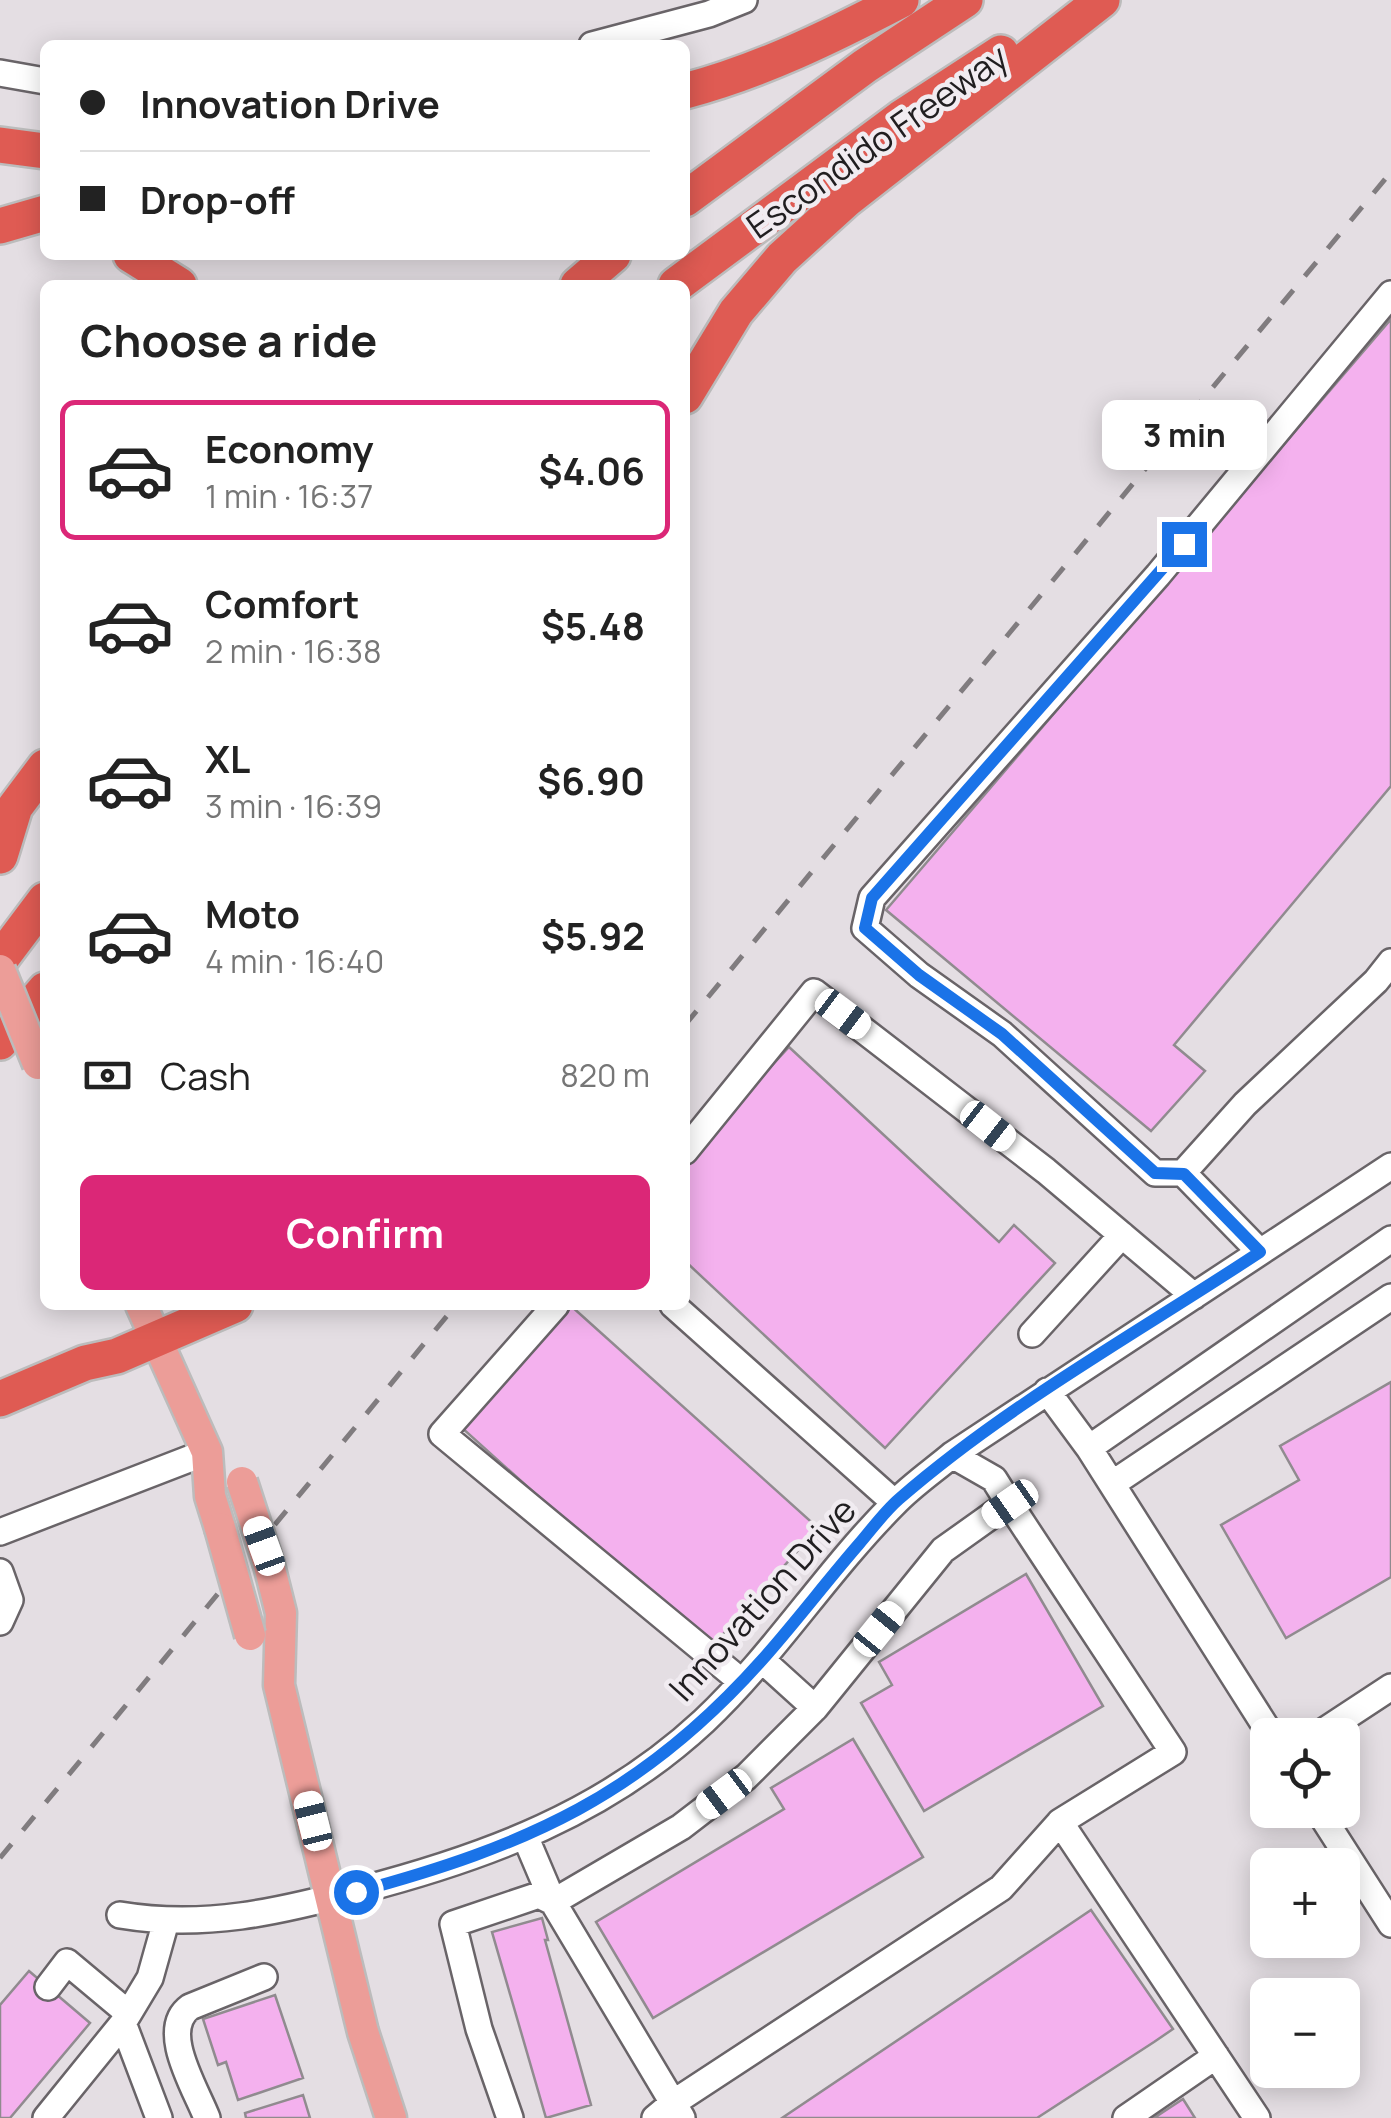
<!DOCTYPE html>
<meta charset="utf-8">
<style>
body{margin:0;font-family:Manrope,sans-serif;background:#f2f2f2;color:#222;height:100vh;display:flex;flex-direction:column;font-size:38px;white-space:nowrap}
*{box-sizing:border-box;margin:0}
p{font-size:32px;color:#767676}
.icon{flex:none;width:55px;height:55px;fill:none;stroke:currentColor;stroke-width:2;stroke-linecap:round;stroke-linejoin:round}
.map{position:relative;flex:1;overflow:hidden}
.panel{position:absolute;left:40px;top:280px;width:650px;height:1030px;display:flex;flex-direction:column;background:#fff;border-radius:15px;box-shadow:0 5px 25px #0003}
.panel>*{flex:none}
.top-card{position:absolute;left:40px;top:40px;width:650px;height:220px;border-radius:15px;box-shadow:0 5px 25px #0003;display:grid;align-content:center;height:220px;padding:0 40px;background:#fff}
.controls{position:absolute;left:1250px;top:1718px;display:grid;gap:20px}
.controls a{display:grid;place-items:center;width:110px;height:110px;border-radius:15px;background:#fff;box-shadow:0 5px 25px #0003;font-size:50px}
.end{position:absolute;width:45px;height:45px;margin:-22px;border:12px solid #1a73e8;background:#fff;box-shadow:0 0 0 5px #fff}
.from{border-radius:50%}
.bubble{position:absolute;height:70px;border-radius:15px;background:#fff;box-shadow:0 5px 25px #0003;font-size:32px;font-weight:700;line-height:70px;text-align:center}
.car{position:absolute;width:30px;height:60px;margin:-30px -15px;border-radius:12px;box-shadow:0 0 8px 2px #0007;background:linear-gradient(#fff 24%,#345 0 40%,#fff 0 76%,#345 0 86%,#fff 0)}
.top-card b{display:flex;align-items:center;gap:35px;height:95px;font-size:38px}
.top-card b+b{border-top:2px solid #e0e0e0}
.top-card i{width:25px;height:25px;background:#222}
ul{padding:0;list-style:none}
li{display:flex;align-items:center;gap:30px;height:140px;margin:0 20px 15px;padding:0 20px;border:5px solid transparent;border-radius:15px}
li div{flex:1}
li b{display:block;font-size:38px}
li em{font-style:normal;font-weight:700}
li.on{border-color:#db2777}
li>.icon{width:90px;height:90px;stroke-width:1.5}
h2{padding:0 40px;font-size:45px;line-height:120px}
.pay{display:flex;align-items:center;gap:25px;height:110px;padding:0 40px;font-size:38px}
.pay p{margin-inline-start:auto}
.primary-button{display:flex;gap:20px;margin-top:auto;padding:20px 40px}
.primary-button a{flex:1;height:115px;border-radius:15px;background:#db2777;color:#fff;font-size:40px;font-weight:700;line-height:115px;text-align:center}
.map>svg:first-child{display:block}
.building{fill:#f4b1ee;stroke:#908b8f;stroke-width:2.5}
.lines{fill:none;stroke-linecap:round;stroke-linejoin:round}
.minor-casing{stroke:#696468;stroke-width:30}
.major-casing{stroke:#bcbcbc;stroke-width:35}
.highway-casing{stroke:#bcbcbc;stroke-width:40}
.minor{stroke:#fff;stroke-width:25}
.major{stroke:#ec9d98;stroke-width:30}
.highway{stroke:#df5b53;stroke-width:35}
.rail{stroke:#807c7f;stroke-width:5;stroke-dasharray:18 18;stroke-linecap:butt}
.major-bridge-casing{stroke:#bcbcbc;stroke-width:35;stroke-linecap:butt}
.major-bridge{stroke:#ec9d98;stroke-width:30}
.route{stroke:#1a73e8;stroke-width:12}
.labels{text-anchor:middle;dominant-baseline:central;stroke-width:9;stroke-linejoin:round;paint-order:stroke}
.street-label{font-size:35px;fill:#201e20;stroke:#f1ecf1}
</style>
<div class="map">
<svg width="1391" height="2118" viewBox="0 0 1391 2118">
<rect width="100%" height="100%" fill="#e4dee3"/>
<!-- building -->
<path class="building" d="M1391,319V786L1174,1045L1205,1071L1151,1131L886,910Z
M789,1047L999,1242L1014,1225L1055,1263L885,1448L685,1261V1159Z
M570,1305L818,1528L709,1650L461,1427Z
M1391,1382V1577L1286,1638L1221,1525L1299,1480L1280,1446Z
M1026,1574L1103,1706L924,1811L861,1703L892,1685L879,1662Z
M853,1739L923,1857L653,2018L596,1922L784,1809L771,1788Z
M1091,1910L1173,2029L1154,2042L1037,2118H782Z
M542,1918L548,1940H545L591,2105L546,2118L492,1932Z
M29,1971L90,2023L10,2118H0V2005Z
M275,1995L303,2078L238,2100L226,2062L218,2065L203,2019Z
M303,2095L310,2118H246L245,2113Z
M1183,2099L1195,2118H1154Z"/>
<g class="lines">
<!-- minor casing -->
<g class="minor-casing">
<path id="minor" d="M592,45L709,14L744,0
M0,73L45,81
M685,1151L814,992L1046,1171L1194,1296
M1183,1173L1245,1104L1376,981L1391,962
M1260,1252L1183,1173H1155L1002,1034L919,975L865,928L872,898L1158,575L1391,294
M556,1305L442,1434L742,1682
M673,1305L895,1503
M1032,1334L1122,1235
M1047,1391L1089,1448L1271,1735
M1089,1448L1391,1239
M1112,1484L1391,1297
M1009,1503L1173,1752L1060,1822L1257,2118
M0,1532L207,1452
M0,1572L10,1600L0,1622
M762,1660L815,1708L943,1550L1009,1503L994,1479L952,1455
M1318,1735L1391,1687
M1318,1810L1391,1924
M525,1836L553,1902L681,1827L746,1777L815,1708
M120,1915C204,1929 278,1912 360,1890C487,1857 605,1813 704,1721C774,1655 826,1572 894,1504C911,1486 933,1471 952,1455L1391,1166
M48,1987L67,1962L128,2013
M123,2023L159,2118
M46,2118L123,2023L150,1978L166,1921
M207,2118C196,2089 158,2030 190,2007L264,1977
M510,2118L479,2029L453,1924L539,1895L553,1902L682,2118
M655,2118L673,2103L1001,1888L1060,1822
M1126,2118L1216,2056"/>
</g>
<!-- major casing -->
<g class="major-casing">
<path id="major" d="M141,1305L207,1452L210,1496L220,1528
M269,1565L281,1613L279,1685L363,2032L391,2118"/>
</g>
<!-- highway casing -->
<g class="highway-casing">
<path id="highway" d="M685,91C761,71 832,36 901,0
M0,145L45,151
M685,199L865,66L965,0
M0,226L45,213
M131,255L179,285
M578,285L613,255
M676,285L901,118L1001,53
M685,396L736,312L782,258L846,200L1102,0
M0,856L15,807L45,767
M0,960L45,900
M0,1042L45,990
M0,1399L85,1363L117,1356L235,1305"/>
</g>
<!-- minor -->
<use href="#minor" class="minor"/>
<!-- major -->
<use href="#major" class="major"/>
<!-- highway -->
<use href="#highway" class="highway"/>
<!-- rail -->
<path class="rail" d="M685,1025L1391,172
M0,1858L456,1305"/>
<!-- major-bridge casing -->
<g class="major-bridge-casing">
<path id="major-bridge" d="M0,970L38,1064
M242,1482L269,1565
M220,1528L250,1635"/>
</g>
<!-- major-bridge -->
<use href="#major-bridge" class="major-bridge"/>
</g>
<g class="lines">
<!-- route -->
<path class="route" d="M356,1892C527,1846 642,1795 762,1660C795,1623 826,1582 859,1544C872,1529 884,1512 899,1499C1008,1404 1139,1332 1260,1252L1184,1174L1155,1173L1002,1034L919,975L865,928L872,898L1184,544"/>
</g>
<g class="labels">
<!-- street labels -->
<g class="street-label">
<text transform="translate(877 141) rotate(-35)">Escondido Freeway</text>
<text transform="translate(762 1599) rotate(-48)">Innovation Drive</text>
</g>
</g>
</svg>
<div class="controls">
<a><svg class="icon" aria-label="locate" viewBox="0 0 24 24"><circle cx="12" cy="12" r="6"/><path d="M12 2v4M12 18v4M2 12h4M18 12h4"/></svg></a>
<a>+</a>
<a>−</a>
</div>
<i class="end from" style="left:356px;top:1892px"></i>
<i class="end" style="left:1184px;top:544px"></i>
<div class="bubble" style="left:1102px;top:400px;width:165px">3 min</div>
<i class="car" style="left:843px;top:1014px;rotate:127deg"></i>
<i class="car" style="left:988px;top:1126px;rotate:128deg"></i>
<i class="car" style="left:1010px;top:1504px;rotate:235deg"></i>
<i class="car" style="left:264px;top:1546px;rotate:340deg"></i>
<i class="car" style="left:879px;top:1629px;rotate:39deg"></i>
<i class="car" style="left:724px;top:1794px;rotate:233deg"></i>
<i class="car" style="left:313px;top:1821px;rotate:346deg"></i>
<div class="top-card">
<b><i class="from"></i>Innovation Drive</b>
<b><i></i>Drop-off</b>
</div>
<section class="panel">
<h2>Choose a ride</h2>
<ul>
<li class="on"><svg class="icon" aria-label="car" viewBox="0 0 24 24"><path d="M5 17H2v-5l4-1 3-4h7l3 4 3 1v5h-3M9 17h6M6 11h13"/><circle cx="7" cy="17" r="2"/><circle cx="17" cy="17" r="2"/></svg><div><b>Economy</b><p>1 min · 16:37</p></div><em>$4.06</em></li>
<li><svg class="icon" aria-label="car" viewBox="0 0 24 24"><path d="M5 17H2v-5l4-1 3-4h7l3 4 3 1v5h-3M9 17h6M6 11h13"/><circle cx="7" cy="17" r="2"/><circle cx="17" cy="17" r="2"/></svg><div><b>Comfort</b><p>2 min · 16:38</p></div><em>$5.48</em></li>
<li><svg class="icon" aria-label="car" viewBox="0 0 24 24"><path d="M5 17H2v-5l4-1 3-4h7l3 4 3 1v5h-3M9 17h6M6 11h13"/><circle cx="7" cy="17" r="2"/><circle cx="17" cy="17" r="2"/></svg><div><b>XL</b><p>3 min · 16:39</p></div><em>$6.90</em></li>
<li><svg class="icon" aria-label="car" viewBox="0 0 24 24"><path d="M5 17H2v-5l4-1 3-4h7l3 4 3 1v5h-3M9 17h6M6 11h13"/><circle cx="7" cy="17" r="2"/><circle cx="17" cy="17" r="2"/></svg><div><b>Moto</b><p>4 min · 16:40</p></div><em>$5.92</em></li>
</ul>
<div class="pay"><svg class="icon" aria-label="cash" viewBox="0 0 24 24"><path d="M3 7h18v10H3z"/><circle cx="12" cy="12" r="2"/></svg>Cash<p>820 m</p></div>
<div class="primary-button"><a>Confirm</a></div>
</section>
</div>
